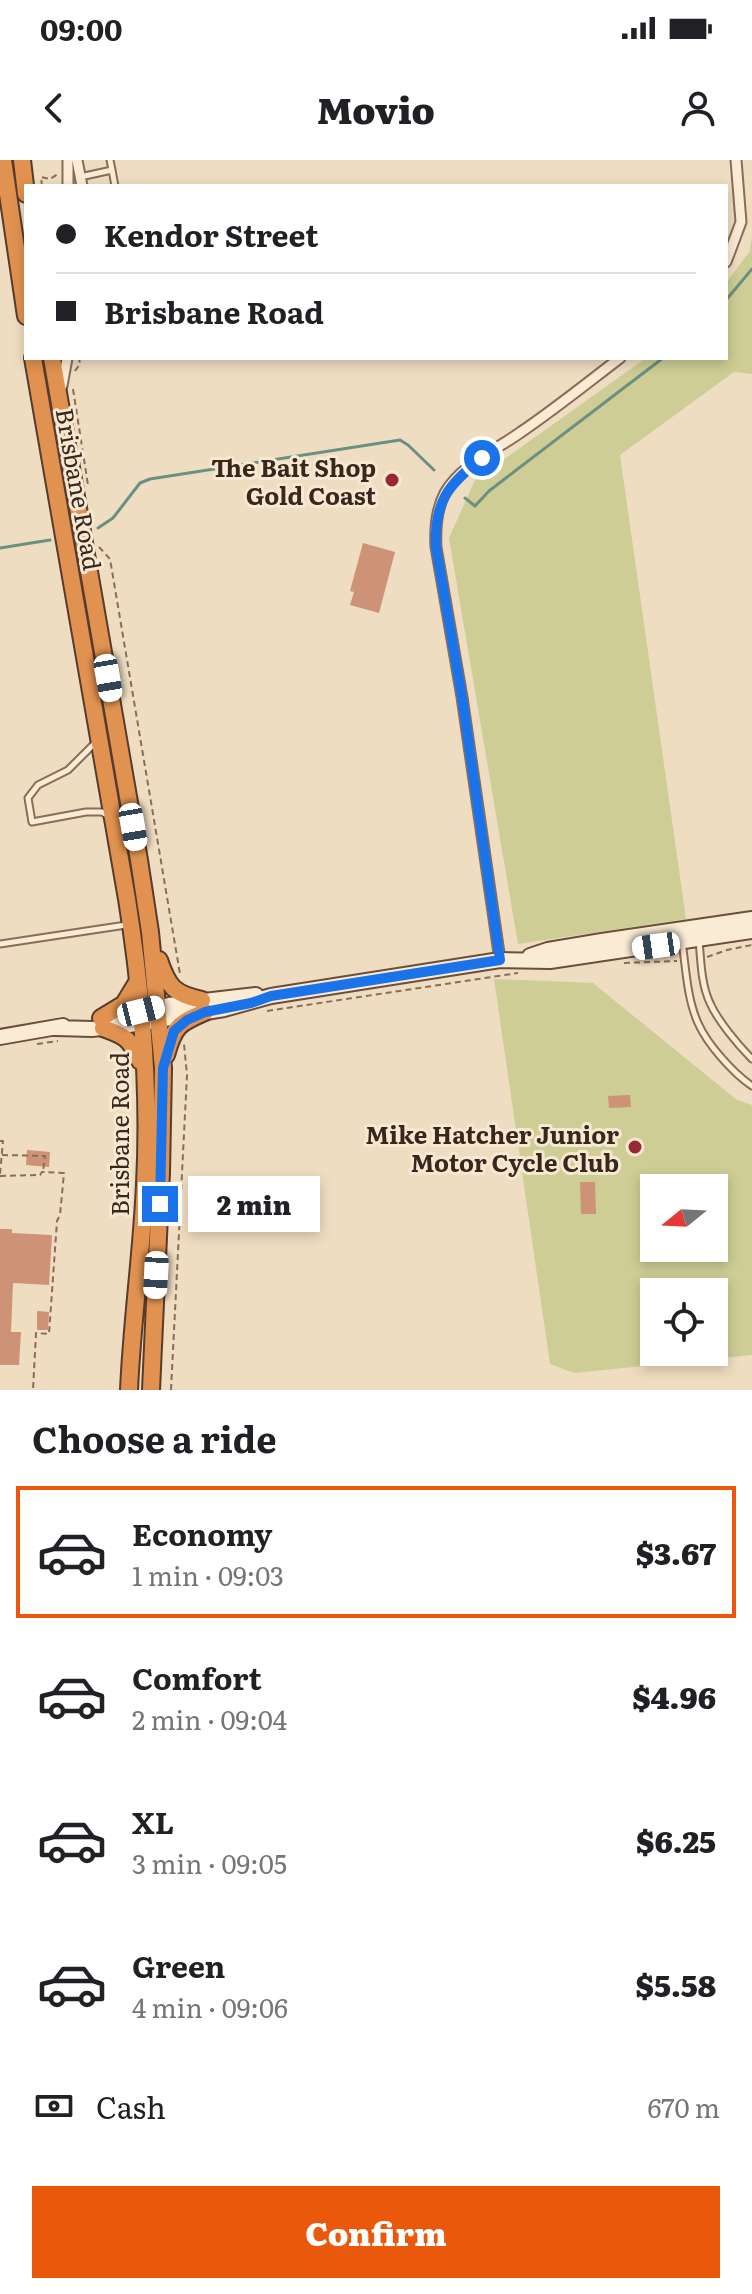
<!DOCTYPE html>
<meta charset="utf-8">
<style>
body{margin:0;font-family:Literata,serif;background:#f2f2f2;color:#202124;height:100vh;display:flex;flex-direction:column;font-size:30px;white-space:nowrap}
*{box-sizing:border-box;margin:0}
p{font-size:26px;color:#757577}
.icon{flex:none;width:44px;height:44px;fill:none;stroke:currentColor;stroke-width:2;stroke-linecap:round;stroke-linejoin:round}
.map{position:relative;height:1230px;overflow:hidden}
.details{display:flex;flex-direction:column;background:#fff;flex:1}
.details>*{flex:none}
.banner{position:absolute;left:24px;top:24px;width:704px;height:176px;border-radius:0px;box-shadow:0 4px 12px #0003;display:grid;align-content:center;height:176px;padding:0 32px;background:#fff}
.needle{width:52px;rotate:252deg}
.buttons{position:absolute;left:640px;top:1014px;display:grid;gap:16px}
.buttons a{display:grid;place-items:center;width:88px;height:88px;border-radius:0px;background:#fff;box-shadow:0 4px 12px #0003;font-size:40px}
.end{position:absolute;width:36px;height:36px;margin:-18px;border:10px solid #1a73e8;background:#fff;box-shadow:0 0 0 4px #fff}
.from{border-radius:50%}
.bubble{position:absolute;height:56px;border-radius:0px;background:#fff;box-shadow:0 4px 12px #0003;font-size:26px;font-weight:800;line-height:56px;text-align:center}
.car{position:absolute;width:24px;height:48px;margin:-24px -12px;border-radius:10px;box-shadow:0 0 6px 2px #0007;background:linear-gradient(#fff 24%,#345 0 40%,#fff 0 76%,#345 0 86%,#fff 0)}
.banner b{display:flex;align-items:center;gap:28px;height:76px;font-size:30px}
.banner b+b{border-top:2px solid #e0e0e0}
.banner i{width:20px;height:20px;background:#202124}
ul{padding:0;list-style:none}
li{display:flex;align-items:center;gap:24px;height:132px;margin:0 16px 12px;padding:0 16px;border:4px solid transparent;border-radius:0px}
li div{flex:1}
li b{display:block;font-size:30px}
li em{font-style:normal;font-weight:800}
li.selected{border-color:#ea580c}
li>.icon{width:72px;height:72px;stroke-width:1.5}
h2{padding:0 32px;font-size:36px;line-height:96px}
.pay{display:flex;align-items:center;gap:20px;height:88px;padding:0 32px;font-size:30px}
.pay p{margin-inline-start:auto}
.button{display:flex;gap:16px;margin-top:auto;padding:16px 32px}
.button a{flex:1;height:92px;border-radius:0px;background:#ea580c;color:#fff;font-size:32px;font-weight:800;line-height:92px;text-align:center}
.status{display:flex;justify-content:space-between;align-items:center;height:56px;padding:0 40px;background:#fff;direction:ltr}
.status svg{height:22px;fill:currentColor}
header{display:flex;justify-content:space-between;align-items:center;height:104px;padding:0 32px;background:#fff;font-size:36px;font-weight:800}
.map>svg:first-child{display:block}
.green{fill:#cdcd95;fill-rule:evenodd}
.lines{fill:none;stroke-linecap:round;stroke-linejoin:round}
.stream{stroke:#6b9083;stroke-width:3}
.building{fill:#ce9276}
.lane-casing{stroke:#896d58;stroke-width:9}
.street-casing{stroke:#896d58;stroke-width:13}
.secondary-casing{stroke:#6b4e3c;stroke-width:18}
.highway-casing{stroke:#573c2d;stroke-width:20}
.path{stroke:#896d58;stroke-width:2;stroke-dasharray:6 4;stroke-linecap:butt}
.lane{stroke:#faebd5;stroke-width:5}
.street{stroke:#faebd5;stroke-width:9}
.secondary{stroke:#faebd5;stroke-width:14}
.highway{stroke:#e19250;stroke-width:16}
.route{stroke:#1a73e8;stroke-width:10}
.poi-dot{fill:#9a2734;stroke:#f6e8d1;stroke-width:3}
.labels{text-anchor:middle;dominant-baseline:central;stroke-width:6;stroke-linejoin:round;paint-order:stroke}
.poi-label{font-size:24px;font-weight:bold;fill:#38271d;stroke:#f6e8d1;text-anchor:end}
.street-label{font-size:24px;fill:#38271d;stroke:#f6e8d1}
</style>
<div class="status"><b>09:00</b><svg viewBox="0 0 49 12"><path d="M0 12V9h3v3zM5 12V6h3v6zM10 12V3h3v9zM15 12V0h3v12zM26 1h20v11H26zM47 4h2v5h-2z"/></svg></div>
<header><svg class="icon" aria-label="back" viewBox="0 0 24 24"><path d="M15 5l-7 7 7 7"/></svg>Movio<svg class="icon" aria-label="person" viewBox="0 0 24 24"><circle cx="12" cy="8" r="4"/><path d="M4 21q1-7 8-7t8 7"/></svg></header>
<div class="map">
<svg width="752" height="1230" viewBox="0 0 752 1230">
<rect width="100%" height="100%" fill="#efddc1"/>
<!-- green -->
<path class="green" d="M752,76V214L734,212L620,295L686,759L518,784L449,378L475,320L646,198H726V123L750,91Z
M494,819L593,823L737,940L752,945V1195L574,1213L550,1204ZM654,1028H714V1088H654ZM654,1132H714V1192H654Z"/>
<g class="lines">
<!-- stream -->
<path class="stream" d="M726,140L752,109
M465,338L475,346L489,331L663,198
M98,368L113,358L140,323L150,319L400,280L408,285L434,310
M0,388L50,380"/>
</g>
<!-- building -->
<path class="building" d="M363,383L395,392L379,453L350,445L354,432L350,431Z
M630,935L631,947L609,948L608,936Z
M27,990L50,992L49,1007L26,1005Z
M580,1022H595L596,1054H581Z
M0,1069H12V1073L52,1075L49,1125L13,1123L11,1172H21L19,1205H0Z
M37,1151L49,1152L48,1170H37Z"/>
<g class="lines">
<!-- lane casing -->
<g class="lane-casing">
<path id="lane" d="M112,10L115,26
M80,17L112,10L110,0
M95,583L68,610L38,625L28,638L32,662L86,652H102L107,655
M699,780C701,801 701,824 710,843C718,861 738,885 752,899
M682,782C686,808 687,839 698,863C707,884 733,913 752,926
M0,784L126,765"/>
</g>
<!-- street casing -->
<g class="street-casing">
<path id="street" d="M77,0L82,26
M68,26V0
M726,102L741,62L736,0
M62,226L67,198
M500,800L462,537L436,387C435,369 436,350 445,333C461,305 496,290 521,272C555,249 587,223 620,198"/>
</g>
<!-- secondary casing -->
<g class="secondary-casing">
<path id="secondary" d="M530,796L548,790L602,781L752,759
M102,858L169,845L256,835
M56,868L92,869L129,865L224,849L271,836L500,800L550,801L752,771
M0,877L63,866"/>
</g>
<!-- highway casing -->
<g class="highway-casing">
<path id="highway" d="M3,0L26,156
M22,0L26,34
M33,198L127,739C142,833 150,929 145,1024C142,1093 132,1161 129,1230
M52,198L139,700L150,772L163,908L161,1012L151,1230
M159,800C168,827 174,834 202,840
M101,858L124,844L138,821
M103,868C126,876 130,879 140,901
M166,895C174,866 179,863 205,852"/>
</g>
<!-- path -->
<path class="path" d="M42,26L41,17L50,19L58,14
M75,211L80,204L79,198
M73,229L88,325
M99,387L110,399L180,814
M707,797L727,790L752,785
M624,803L677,801
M267,851L518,813
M37,884L58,881
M0,981H3L0,1014
M2,995L45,996L43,1011
M0,1016L40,1015L42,1012L64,1013L60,1055L57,1061L49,1174L36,1173L33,1230
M171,1230L187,915L184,884"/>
<!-- lane -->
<use href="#lane" class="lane"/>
<!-- street -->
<use href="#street" class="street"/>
<!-- secondary -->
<use href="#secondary" class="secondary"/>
<!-- highway -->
<use href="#highway" class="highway"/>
</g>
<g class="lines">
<!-- route -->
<path class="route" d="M160,1044L163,908L174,871L187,860L205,852L251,843L271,836L500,800L462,537L436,387C434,341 448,325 482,298"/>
</g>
<!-- markers -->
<g class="poi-dot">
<circle cx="392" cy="320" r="8"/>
<circle cx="635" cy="987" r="8"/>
</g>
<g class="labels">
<!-- poi labels -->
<g class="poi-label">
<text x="376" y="306">The Bait Shop<tspan x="376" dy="28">Gold Coast</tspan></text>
<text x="619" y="973">Mike Hatcher Junior<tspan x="619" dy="28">Motor Cycle Club</tspan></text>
</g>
<!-- street labels -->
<g class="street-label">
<text transform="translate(80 329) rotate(80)">Brisbane Road</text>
<text transform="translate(118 974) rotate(-90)">Brisbane Road</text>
</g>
</g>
</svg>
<div class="buttons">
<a><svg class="needle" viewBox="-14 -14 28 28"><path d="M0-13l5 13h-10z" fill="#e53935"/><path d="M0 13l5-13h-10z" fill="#757577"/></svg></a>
<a><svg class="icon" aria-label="locate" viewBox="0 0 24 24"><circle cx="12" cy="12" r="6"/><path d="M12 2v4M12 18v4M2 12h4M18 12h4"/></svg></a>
</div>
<i class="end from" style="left:482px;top:298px"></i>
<i class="end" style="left:160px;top:1044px"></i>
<div class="bubble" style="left:188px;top:1016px;width:132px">2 min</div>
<i class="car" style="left:108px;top:518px;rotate:170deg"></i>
<i class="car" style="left:133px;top:667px;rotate:170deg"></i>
<i class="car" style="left:656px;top:786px;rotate:262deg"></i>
<i class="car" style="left:141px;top:851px;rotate:76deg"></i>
<i class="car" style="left:156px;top:1115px;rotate:183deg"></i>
<div class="banner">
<b><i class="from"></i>Kendor Street</b>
<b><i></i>Brisbane Road</b>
</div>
</div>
<section class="details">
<h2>Choose a ride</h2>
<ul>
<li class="selected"><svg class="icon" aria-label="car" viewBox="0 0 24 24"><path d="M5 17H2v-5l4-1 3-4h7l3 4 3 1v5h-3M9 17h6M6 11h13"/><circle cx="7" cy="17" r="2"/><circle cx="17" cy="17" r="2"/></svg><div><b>Economy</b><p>1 min · 09:03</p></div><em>$3.67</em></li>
<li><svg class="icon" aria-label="car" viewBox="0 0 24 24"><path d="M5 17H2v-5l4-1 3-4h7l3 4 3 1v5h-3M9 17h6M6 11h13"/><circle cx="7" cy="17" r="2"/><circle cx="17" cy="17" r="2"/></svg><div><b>Comfort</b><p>2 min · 09:04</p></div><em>$4.96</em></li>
<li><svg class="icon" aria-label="car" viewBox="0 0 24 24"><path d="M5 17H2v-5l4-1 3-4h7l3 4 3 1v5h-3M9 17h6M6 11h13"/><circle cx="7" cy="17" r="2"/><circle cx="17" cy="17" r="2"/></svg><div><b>XL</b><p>3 min · 09:05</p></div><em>$6.25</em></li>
<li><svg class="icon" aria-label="car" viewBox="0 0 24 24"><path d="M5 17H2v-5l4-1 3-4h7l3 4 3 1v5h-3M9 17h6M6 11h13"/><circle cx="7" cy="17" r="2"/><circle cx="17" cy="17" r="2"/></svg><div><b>Green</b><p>4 min · 09:06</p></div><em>$5.58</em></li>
</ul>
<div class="pay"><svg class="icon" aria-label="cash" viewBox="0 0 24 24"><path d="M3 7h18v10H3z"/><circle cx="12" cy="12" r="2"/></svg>Cash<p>670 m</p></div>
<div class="button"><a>Confirm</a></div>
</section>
